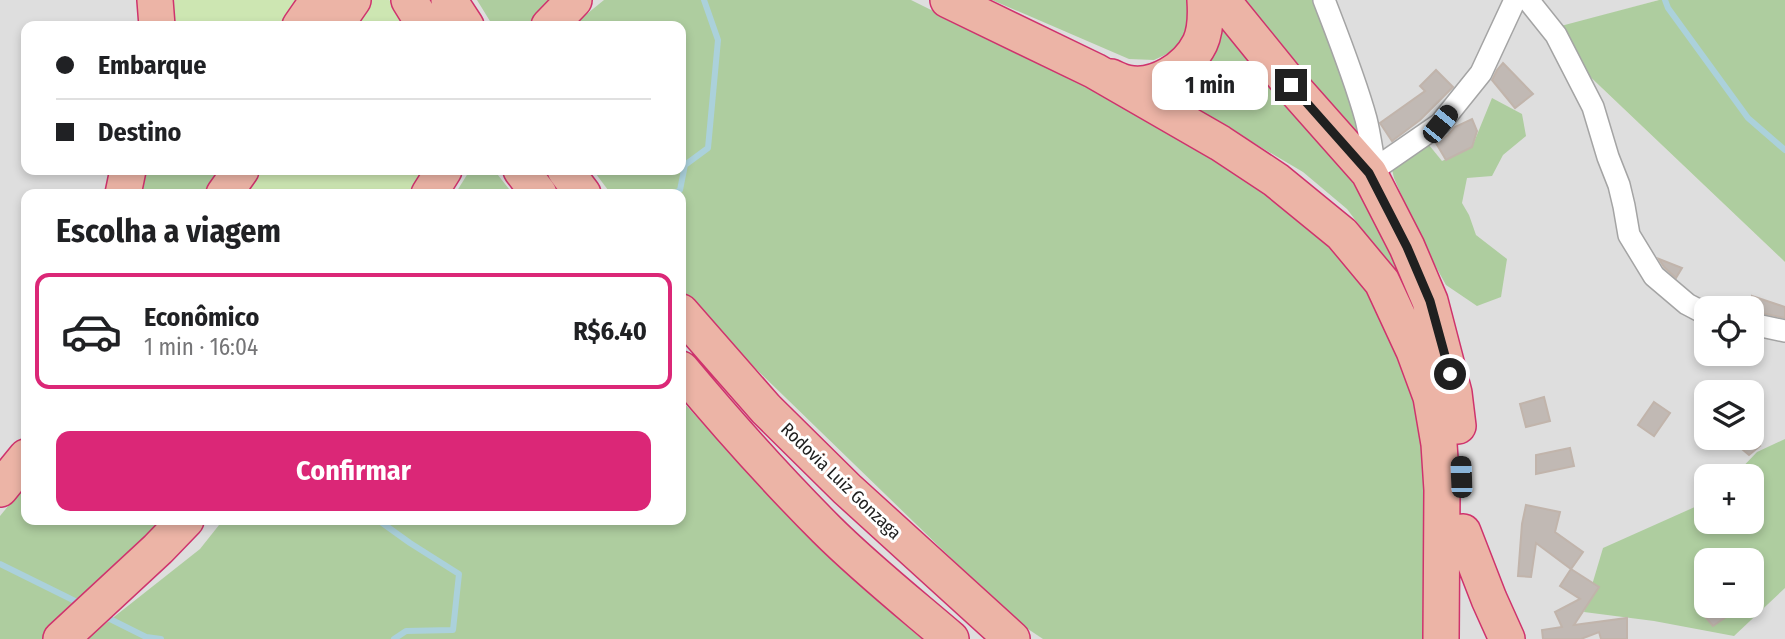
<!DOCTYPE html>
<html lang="pt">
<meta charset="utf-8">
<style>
body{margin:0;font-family:"Fira Sans Condensed",sans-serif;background:#f2f2f2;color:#202124;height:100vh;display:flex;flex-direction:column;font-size:26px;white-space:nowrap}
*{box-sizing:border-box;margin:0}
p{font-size:23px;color:#757577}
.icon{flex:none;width:38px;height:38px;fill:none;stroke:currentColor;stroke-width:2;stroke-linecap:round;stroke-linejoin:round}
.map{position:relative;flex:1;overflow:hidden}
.panel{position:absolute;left:21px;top:189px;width:665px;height:336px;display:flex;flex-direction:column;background:#fff;border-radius:14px;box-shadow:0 4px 10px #0003}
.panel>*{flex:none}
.top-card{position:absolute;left:21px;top:21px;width:665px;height:154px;border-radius:14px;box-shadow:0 4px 10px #0003;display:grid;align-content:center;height:154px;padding:0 35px;background:#fff}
.fabs{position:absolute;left:1694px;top:296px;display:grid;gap:14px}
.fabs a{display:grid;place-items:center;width:70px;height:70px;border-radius:14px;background:#fff;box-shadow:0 4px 10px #0003;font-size:35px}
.end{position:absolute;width:32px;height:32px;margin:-16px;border:9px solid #202020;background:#fff;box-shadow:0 0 0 4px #fff}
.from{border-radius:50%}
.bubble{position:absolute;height:49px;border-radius:14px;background:#fff;box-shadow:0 4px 10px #0003;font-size:23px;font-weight:700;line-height:49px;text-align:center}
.car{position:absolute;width:21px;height:42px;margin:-21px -10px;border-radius:9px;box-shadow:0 0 5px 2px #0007;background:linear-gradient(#222 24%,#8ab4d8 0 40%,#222 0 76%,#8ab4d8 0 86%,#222 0)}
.top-card b{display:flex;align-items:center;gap:24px;height:66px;font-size:26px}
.top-card b+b{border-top:2px solid #e0e0e0}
.top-card i{width:18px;height:18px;background:#202124}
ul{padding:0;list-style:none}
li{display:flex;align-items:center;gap:21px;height:116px;margin:0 14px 10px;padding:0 21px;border:4px solid #e0e0e0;border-radius:14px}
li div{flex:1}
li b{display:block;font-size:26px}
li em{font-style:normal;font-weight:700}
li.selected{border-color:#db2777}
li>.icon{width:63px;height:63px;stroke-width:1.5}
h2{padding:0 35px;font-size:32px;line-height:84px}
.button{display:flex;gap:14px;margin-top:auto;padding:14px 35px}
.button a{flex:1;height:80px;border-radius:14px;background:#db2777;color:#fff;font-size:28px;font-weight:700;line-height:80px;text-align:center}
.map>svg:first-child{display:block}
.residential{fill:#dedede;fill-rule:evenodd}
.grass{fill:#cde6b2}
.forest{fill:#aecd9f;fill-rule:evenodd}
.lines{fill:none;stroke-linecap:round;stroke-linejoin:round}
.stream{stroke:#abd1db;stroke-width:6}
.building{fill:#c1b9b4;stroke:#c1b4ab;stroke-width:2}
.minor-casing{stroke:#a4a4a4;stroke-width:24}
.trunk-casing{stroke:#cf336d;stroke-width:38}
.minor{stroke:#fff;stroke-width:21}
.trunk{stroke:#ecb4a6;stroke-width:35}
.route{stroke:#202020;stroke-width:9}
.labels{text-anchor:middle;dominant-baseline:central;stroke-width:6;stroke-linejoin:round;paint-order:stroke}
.street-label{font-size:18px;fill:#202020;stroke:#fff}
</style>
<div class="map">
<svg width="1785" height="639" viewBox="0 0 1785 639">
<rect width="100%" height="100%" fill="#f0ede8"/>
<!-- residential -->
<path class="residential" d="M0,0H1659L1543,32L1785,262V639H0ZM26,26H681V170H26ZM26,194H681V520H26ZM1706,308H1752V354H1706ZM1706,392H1752V438H1706ZM1706,476H1752V522H1706ZM1706,560H1752V606H1706Z"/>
<!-- grass -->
<path class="grass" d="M173,0H308L291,26H175Z
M367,0H389L410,26H350Z
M255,170H438L423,194H239Z"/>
<!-- forest -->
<path class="forest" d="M477,0H558L552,4L532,26H493Z
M604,0H911L1117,102L1274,187L1351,260L1397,338L1427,450L1431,639H1043L1016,621L692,307L681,291V194H611L593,170H681V26H572Z
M992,0H1189L1188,25L1180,42L1169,53L1154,60L1129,59Z
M1240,0H1323L1366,153Z
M1659,0H1785V262L1542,31Z
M1223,20L1365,190L1415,299L1347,209L1303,172L1237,133L1167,96L1208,65L1217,50Z
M1492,98L1522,114L1526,136L1503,155L1492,176L1467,178L1462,203L1469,215L1476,235L1507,259L1501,297L1477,306L1446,285L1420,238L1394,178L1391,165L1429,145L1442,161L1472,147Z
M145,170H231L215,194H138Z
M470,170H494L513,194H455Z
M681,400C758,482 835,567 922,639H86L200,549L223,520H681Z
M1785,439V588L1734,636L1654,621L1584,612L1603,548L1706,502V522H1752V476H1734L1757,452ZM1706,560H1752V606H1706Z
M26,484V520H167L96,590L43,639H0V516Z"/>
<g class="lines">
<!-- stream -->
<path class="stream" d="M1665,0L1668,8L1748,118L1785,150
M674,194L680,190L685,165L708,148L718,40L704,0
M378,520L410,543L459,574L453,630L406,631L394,639
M0,564L77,602
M102,615L146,637L161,639"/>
</g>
<!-- building -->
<path class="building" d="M1503,63L1533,94L1515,108L1492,80L1497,70Z
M1436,70L1453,87L1420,120L1392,141L1380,123L1425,91L1420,86Z
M1472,119L1477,131L1472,147L1446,160L1436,143L1448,135L1455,127Z
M1659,259L1682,268L1676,278L1664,267Z
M1752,296L1785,307V318L1752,311Z
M1544,397L1550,421L1526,427L1520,404Z
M1654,402L1670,413L1654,436L1638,425Z
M1729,438H1753L1760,446L1749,455Z
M1570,448L1574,466L1536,474V455Z
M1526,505L1560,512L1555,532L1583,552L1571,569L1536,543L1531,577L1518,576L1522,524Z
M1571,569L1599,587L1574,625L1627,618V639H1601L1599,632L1581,639H1543L1542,630L1562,627L1555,612L1580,599L1560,586Z
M1696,606H1719L1726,617L1713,626Z"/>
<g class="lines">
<!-- minor casing -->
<g class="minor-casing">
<path id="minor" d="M1324,0C1339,39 1355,79 1366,119C1370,135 1372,152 1375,168
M1528,0L1556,35L1593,107L1608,157L1619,185L1624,206L1629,235L1654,276L1687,304L1706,314
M1369,173L1440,124L1481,73L1515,0
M1752,324L1785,331"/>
</g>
<!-- trunk casing -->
<g class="trunk-casing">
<path id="trunk" d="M155,0L157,26
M409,0L425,26
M449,0L466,26
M948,0L1095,71L1220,143L1276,180L1342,234L1382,282L1414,351L1431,397L1439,444L1442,490L1441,639
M1222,0L1291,85L1369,173L1407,247L1430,301L1454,393L1458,426
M300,26L318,0
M335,26L353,0
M549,26L574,0
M1111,77C1116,79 1121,82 1127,83C1155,89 1187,69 1200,43C1206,30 1206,15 1205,0
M521,170L539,194
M565,170L583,194
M123,194L128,170
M224,194L241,170
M429,194L444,170
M681,312L766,409L847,489L1012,639
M681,369C727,424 775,478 826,529C865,568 909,603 951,639
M0,489L26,457
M1463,532L1489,599L1507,639
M61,639L158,549L186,520"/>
</g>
<!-- minor -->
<use href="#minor" class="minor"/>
<!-- trunk -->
<use href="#trunk" class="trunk"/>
</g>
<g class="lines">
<!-- route -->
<path class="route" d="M1291,85L1369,173L1407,247L1430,301L1450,374"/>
</g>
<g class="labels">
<!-- street labels -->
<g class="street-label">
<text transform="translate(841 481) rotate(44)">Rodovia Luiz Gonzaga</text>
</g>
</g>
</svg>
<div class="fabs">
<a><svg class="icon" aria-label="locate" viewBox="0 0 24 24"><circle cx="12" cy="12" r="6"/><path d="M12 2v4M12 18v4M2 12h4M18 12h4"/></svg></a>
<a><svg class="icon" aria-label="layers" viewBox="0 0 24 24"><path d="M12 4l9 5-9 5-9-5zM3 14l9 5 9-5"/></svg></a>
<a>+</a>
<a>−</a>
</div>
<i class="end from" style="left:1450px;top:374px"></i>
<i class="end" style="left:1291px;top:85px"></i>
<div class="bubble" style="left:1152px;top:61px;width:116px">1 min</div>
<i class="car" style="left:1440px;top:124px;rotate:39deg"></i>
<i class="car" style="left:1461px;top:477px;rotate:358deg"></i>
<div class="top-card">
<b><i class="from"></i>Embarque</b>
<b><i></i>Destino</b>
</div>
<section class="panel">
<h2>Escolha a viagem</h2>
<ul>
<li class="selected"><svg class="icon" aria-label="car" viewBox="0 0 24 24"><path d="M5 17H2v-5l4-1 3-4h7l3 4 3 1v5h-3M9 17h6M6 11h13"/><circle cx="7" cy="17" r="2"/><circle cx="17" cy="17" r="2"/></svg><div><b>Econômico</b><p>1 min · 16:04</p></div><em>R$6.40</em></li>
</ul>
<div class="button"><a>Confirmar</a></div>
</section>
</div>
